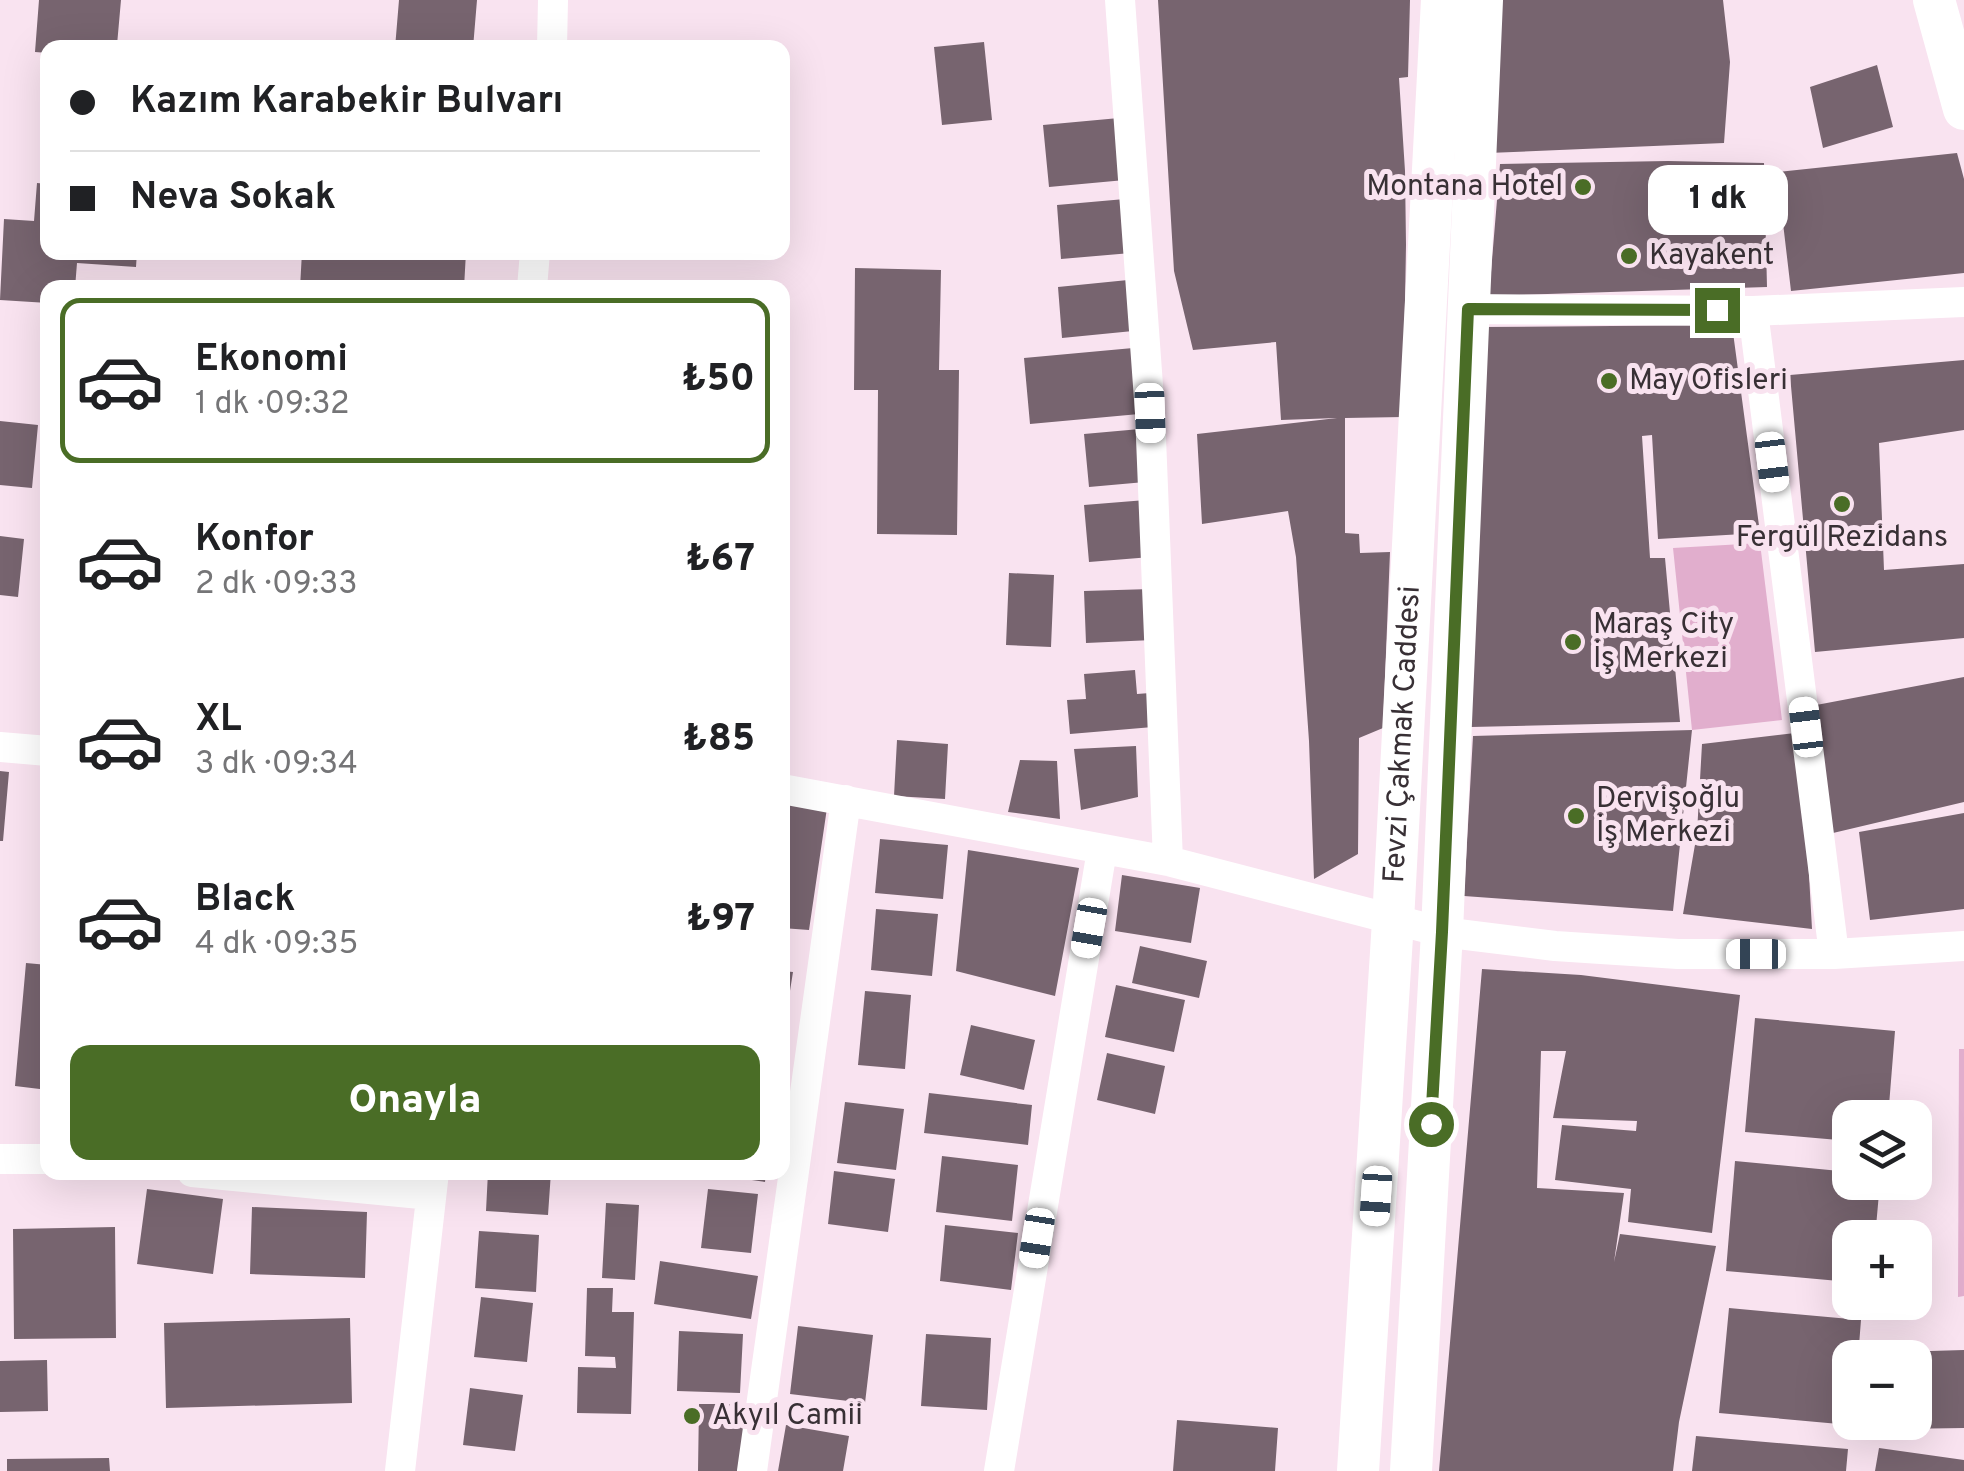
<!DOCTYPE html>
<html lang="tr">
<meta charset="utf-8">
<style>
body{margin:0;font-family:Overpass,sans-serif;background:#f6f6f6;color:#202124;height:100vh;display:flex;flex-direction:column;font-size:38px;white-space:nowrap}
*{box-sizing:border-box;margin:0}
p{font-size:32px;color:#757577}
.icon{flex:none;width:55px;height:55px;fill:none;stroke:currentColor;stroke-width:2;stroke-linecap:round;stroke-linejoin:round}
.map{position:relative;flex:1;overflow:hidden}
.drawer{position:absolute;left:40px;top:280px;width:750px;height:900px;display:flex;flex-direction:column;background:#fff;border-radius:20px;box-shadow:0 10px 40px #0002}
.drawer>*{flex:none}
.guide{position:absolute;left:40px;top:40px;width:750px;height:220px;border-radius:20px;box-shadow:0 10px 40px #0002;display:grid;align-content:center;height:220px;padding:0 30px;background:#fff}
.buttons{position:absolute;left:1832px;top:1100px;display:grid;gap:20px}
.buttons a{display:grid;place-items:center;width:100px;height:100px;border-radius:20px;background:#fff;box-shadow:0 10px 40px #0002;font-size:50px}
.end{position:absolute;width:45px;height:45px;margin:-22px;border:12px solid #4a6d26;background:#fff;box-shadow:0 0 0 5px #fff}
.from{border-radius:50%}
.bubble{position:absolute;height:70px;border-radius:20px;background:#fff;box-shadow:0 10px 40px #0002;font-size:32px;font-weight:800;line-height:70px;text-align:center}
.car{position:absolute;width:30px;height:60px;margin:-30px -15px;border-radius:12px;box-shadow:0 0 8px 2px #0007;background:linear-gradient(#fff 24%,#345 0 40%,#fff 0 76%,#345 0 86%,#fff 0)}
.guide b{display:flex;align-items:center;gap:35px;height:95px;font-size:38px}
.guide b+b{border-top:2px solid #e0e0e0}
.guide i{width:25px;height:25px;background:#202124}
ul{padding:18px 0 0;list-style:none}
li{display:flex;align-items:center;gap:30px;height:165px;margin:0 20px 15px;padding:0 10px;border:5px solid transparent;border-radius:20px}
li div{flex:1}
li b{display:block;font-size:38px}
li em{font-style:normal;font-weight:800}
li.current{border-color:#4a6d26}
li>.icon{width:90px;height:90px;stroke-width:1.5}
.cta{display:flex;gap:20px;margin-top:auto;padding:20px 30px}
.cta a{flex:1;height:115px;border-radius:20px;background:#4a6d26;color:#fff;font-size:40px;font-weight:800;line-height:115px;text-align:center}
.map>svg:first-child{display:block}
.green{fill:#e1aecd}
.building{fill:#77646f}
.lines{fill:none;stroke-linecap:round;stroke-linejoin:round}
.street{stroke:#fff;stroke-width:30}
.secondary{stroke:#fff;stroke-width:42}
.route{stroke:#4a6d26;stroke-width:12}
.poi-dot{fill:#4a6d26;stroke:#f9e3f0;stroke-width:4}
.labels{text-anchor:middle;dominant-baseline:central;stroke-width:10;stroke-linejoin:round;paint-order:stroke}
.poi-label{font-size:30px;fill:#383035;stroke:#f9e3f0;text-anchor:start}
.street-label{font-size:30px;fill:#383035;stroke:#f9e3f0}
</style>
<div class="map">
<svg width="1964" height="1471" viewBox="0 0 1964 1471">
<rect width="100%" height="100%" fill="#f9e3f0"/>
<!-- green -->
<path class="green" d="M1760,543L1782,720L1692,730L1673,548Z
M1959,1049H1964V1296L1958,1297Z"/>
<!-- building -->
<path class="building" d="M39,0H121L117,45L94,43V48H48V53L35,52Z
M399,0H477L473,48H395Z
M1158,0H1410L1408,77L1399,78L1405,171L1406,245L1403,417L1345,418V533L1359,534L1360,553L1390,552L1383,728L1359,738L1358,854L1314,879L1309,741L1296,557L1288,511L1202,524L1197,434L1337,418L1281,420L1276,342L1193,350L1174,271Z
M1495,0H1723L1730,62L1724,143L1488,153Z
M984,42L992,120L942,125L934,47Z
M1877,65L1893,127L1823,148L1810,87Z
M1119,118L1125,180L1049,187L1043,125Z
M1957,153L1964,179V273L1791,291L1777,172Z
M1668,161L1764,163L1767,287L1489,296L1500,164Z
M37,183L48,184V252H137L136,267L77,263L75,288H48V303L0,300L4,219L34,221Z
M1125,199L1131,253L1061,259L1057,205Z
M302,252H466L464,288H300Z
M855,268L941,270L939,370H959L957,535L877,534L878,390H854Z
M1128,280L1133,331L1062,338L1058,287Z
M1732,325L1760,533L1658,539L1652,435L1642,436L1650,558H1665L1680,722L1471,727L1480,327Z
M1144,347L1150,413L1030,424L1024,358Z
M1964,360V430L1879,443L1884,570L1964,564V638L1815,652L1790,375Z
M0,421L38,425L32,488L0,485Z
M1140,429L1145,482L1089,487L1084,434Z
M1146,500L1151,557L1089,562L1084,505Z
M0,536L24,539L18,597L0,595Z
M1009,573L1054,575L1051,647L1006,645Z
M1151,589L1153,640L1086,643L1084,591Z
M1135,670L1137,694L1150,693L1153,727L1070,734L1067,700L1086,699L1084,674Z
M1964,677V802L1833,833L1811,706Z
M1692,730L1673,911L1464,896L1473,736Z
M1795,733L1806,820L1812,929L1683,914L1697,833L1702,744Z
M897,740L948,744L945,799L894,796Z
M1136,746L1138,797L1081,810L1074,749Z
M1020,760L1057,761L1060,819L1008,812Z
M0,771L9,772L3,841H0Z
M782,801L827,808L809,930L782,928Z
M1964,813V909L1870,920L1859,832Z
M880,839L948,845L943,899L875,893Z
M968,850L1079,868L1055,996L956,971Z
M1122,875L1200,888L1191,943L1115,931Z
M876,909L938,914L932,976L871,970Z
M1140,946L1207,961L1199,998L1132,983Z
M26,963L48,965V1090L15,1086Z
M1482,969L1581,975L1740,995L1712,1233L1628,1222L1631,1189L1555,1180L1562,1125L1636,1131L1637,1121L1553,1118L1566,1051H1541L1537,1188L1624,1193L1614,1262L1620,1234L1716,1246L1679,1422L1673,1471H1439Z
M782,971L793,972L786,1016L782,1015Z
M1116,985L1185,1000L1174,1052L1105,1037Z
M865,991L911,995L905,1069L858,1065Z
M1755,1018L1895,1031L1888,1118H1850V1141L1745,1132Z
M971,1025L1035,1040L1024,1090L960,1075Z
M1107,1053L1165,1066L1155,1114L1097,1100Z
M929,1093L1032,1105L1028,1145L924,1133Z
M845,1102L904,1109L896,1170L837,1163Z
M942,1156L1018,1165L1012,1221L936,1212Z
M1735,1161L1850,1172V1182H1880L1875,1238H1850V1282L1726,1271Z
M834,1171L895,1179L888,1232L828,1224Z
M488,1172H551L548,1215L486,1211Z
M718,1172H766L765,1182L717,1175Z
M147,1189L223,1199L213,1274L137,1264Z
M708,1189L758,1194L751,1253L701,1248Z
M606,1203L639,1205L635,1280L602,1278Z
M252,1207L367,1212L365,1278L250,1274Z
M945,1225L1018,1233L1011,1290L940,1281Z
M115,1227L116,1338L14,1339L13,1229Z
M479,1231L539,1235L536,1292L475,1288Z
M660,1261L758,1276L751,1319L654,1304Z
M587,1288H613L612,1312H634L631,1414L577,1413L578,1367L616,1368L615,1357L585,1356Z
M481,1297L533,1303L527,1362L474,1357Z
M1729,1308L1861,1320L1858,1358H1850V1425L1719,1413Z
M350,1318L352,1403L166,1408L164,1323Z
M798,1326L873,1335L865,1403L790,1394Z
M679,1331L743,1334L740,1393L677,1391Z
M926,1334L991,1338L987,1410L921,1406Z
M1964,1350V1428L1898,1429V1422H1915V1358H1897V1352Z
M47,1360L48,1411L0,1412V1361Z
M470,1388L523,1395L515,1451L463,1445Z
M699,1404H746V1471H698Z
M1177,1420L1278,1428L1275,1471H1173Z
M786,1425L849,1436L843,1471H778Z
M1696,1436L1848,1449L1846,1471H1692Z
M1879,1448L1964,1460V1471H1875Z
M109,1458L110,1471H7V1459Z"/>
<g class="lines">
<!-- street -->
<path class="street" d="M1120,0L1150,413L1168,861
M552,48L553,0
M532,288L535,252
M1468,309L1753,311L1964,302
M1753,311L1834,954
M0,747L48,751
M782,789L1168,861L1442,932L1555,946L1678,954H1834L1964,946
M0,1159H48
M192,1172L431,1195
M400,1471L434,1172
M752,1471L846,800
M999,1471L1102,850"/>
<!-- secondary -->
<g class="secondary">
<path d="M1934,0L1964,109"/>
<path id="s1" d="M1358,1471L1393,921L1442,0"/>
<path d="M1411,1471L1442,932L1482,0"/>
</g>
</g>
<g class="lines">
<!-- route -->
<path class="route" d="M1431,1124L1442,932L1468,309L1717,310"/>
</g>
<!-- markers -->
<g class="poi-dot">
<circle cx="1583" cy="187" r="10"/>
<circle cx="1629" cy="256" r="10"/>
<circle cx="1609" cy="381" r="10"/>
<circle cx="1842" cy="504" r="10"/>
<circle cx="1573" cy="642" r="10"/>
<circle cx="1576" cy="816" r="10"/>
<circle cx="692" cy="1416" r="10"/>
</g>
<g class="labels">
<!-- poi labels -->
<g class="poi-label">
<text x="1563" y="187" text-anchor="end">Montana Hotel</text>
<text x="1649" y="256">Kayakent</text>
<text x="1629" y="381">May Ofisleri</text>
<text x="1842" y="538" text-anchor="middle">Fergül Rezidans</text>
<text x="1593" y="625">Maraş City<tspan x="1593" dy="34">İş Merkezi</tspan></text>
<text x="1596" y="799">Dervişoğlu<tspan x="1596" dy="34">İş Merkezi</tspan></text>
<text x="712" y="1416">Akyıl Camii</text>
</g>
<!-- street labels -->
<g class="street-label">
<text stroke="none"><textPath href="#s1" startOffset="738">Fevzi Çakmak Caddesi</textPath></text>
</g>
</g>
</svg>
<div class="buttons">
<a><svg class="icon" aria-label="layers" viewBox="0 0 24 24"><path d="M12 4l9 5-9 5-9-5zM3 14l9 5 9-5"/></svg></a>
<a>+</a>
<a>−</a>
</div>
<i class="end from" style="left:1431px;top:1124px"></i>
<i class="end" style="left:1717px;top:310px"></i>
<div class="bubble" style="left:1648px;top:165px;width:140px">1 dk</div>
<i class="car" style="left:1150px;top:413px;rotate:178deg"></i>
<i class="car" style="left:1772px;top:462px;rotate:173deg"></i>
<i class="car" style="left:1806px;top:727px;rotate:353deg"></i>
<i class="car" style="left:1089px;top:928px;rotate:190deg"></i>
<i class="car" style="left:1756px;top:954px;rotate:270deg"></i>
<i class="car" style="left:1376px;top:1196px;rotate:184deg"></i>
<i class="car" style="left:1037px;top:1238px;rotate:189deg"></i>
<div class="guide">
<b><i class="from"></i>Kazım Karabekir Bulvarı</b>
<b><i></i>Neva Sokak</b>
</div>
<section class="drawer">
<ul>
<li class="current"><svg class="icon" aria-label="car" viewBox="0 0 24 24"><path d="M5 17H2v-5l4-1 3-4h7l3 4 3 1v5h-3M9 17h6M6 11h13"/><circle cx="7" cy="17" r="2"/><circle cx="17" cy="17" r="2"/></svg><div><b>Ekonomi</b><p>1 dk · 09:32</p></div><em>₺50</em></li>
<li><svg class="icon" aria-label="car" viewBox="0 0 24 24"><path d="M5 17H2v-5l4-1 3-4h7l3 4 3 1v5h-3M9 17h6M6 11h13"/><circle cx="7" cy="17" r="2"/><circle cx="17" cy="17" r="2"/></svg><div><b>Konfor</b><p>2 dk · 09:33</p></div><em>₺67</em></li>
<li><svg class="icon" aria-label="car" viewBox="0 0 24 24"><path d="M5 17H2v-5l4-1 3-4h7l3 4 3 1v5h-3M9 17h6M6 11h13"/><circle cx="7" cy="17" r="2"/><circle cx="17" cy="17" r="2"/></svg><div><b>XL</b><p>3 dk · 09:34</p></div><em>₺85</em></li>
<li><svg class="icon" aria-label="car" viewBox="0 0 24 24"><path d="M5 17H2v-5l4-1 3-4h7l3 4 3 1v5h-3M9 17h6M6 11h13"/><circle cx="7" cy="17" r="2"/><circle cx="17" cy="17" r="2"/></svg><div><b>Black</b><p>4 dk · 09:35</p></div><em>₺97</em></li>
</ul>
<div class="cta"><a>Onayla</a></div>
</section>
</div>
